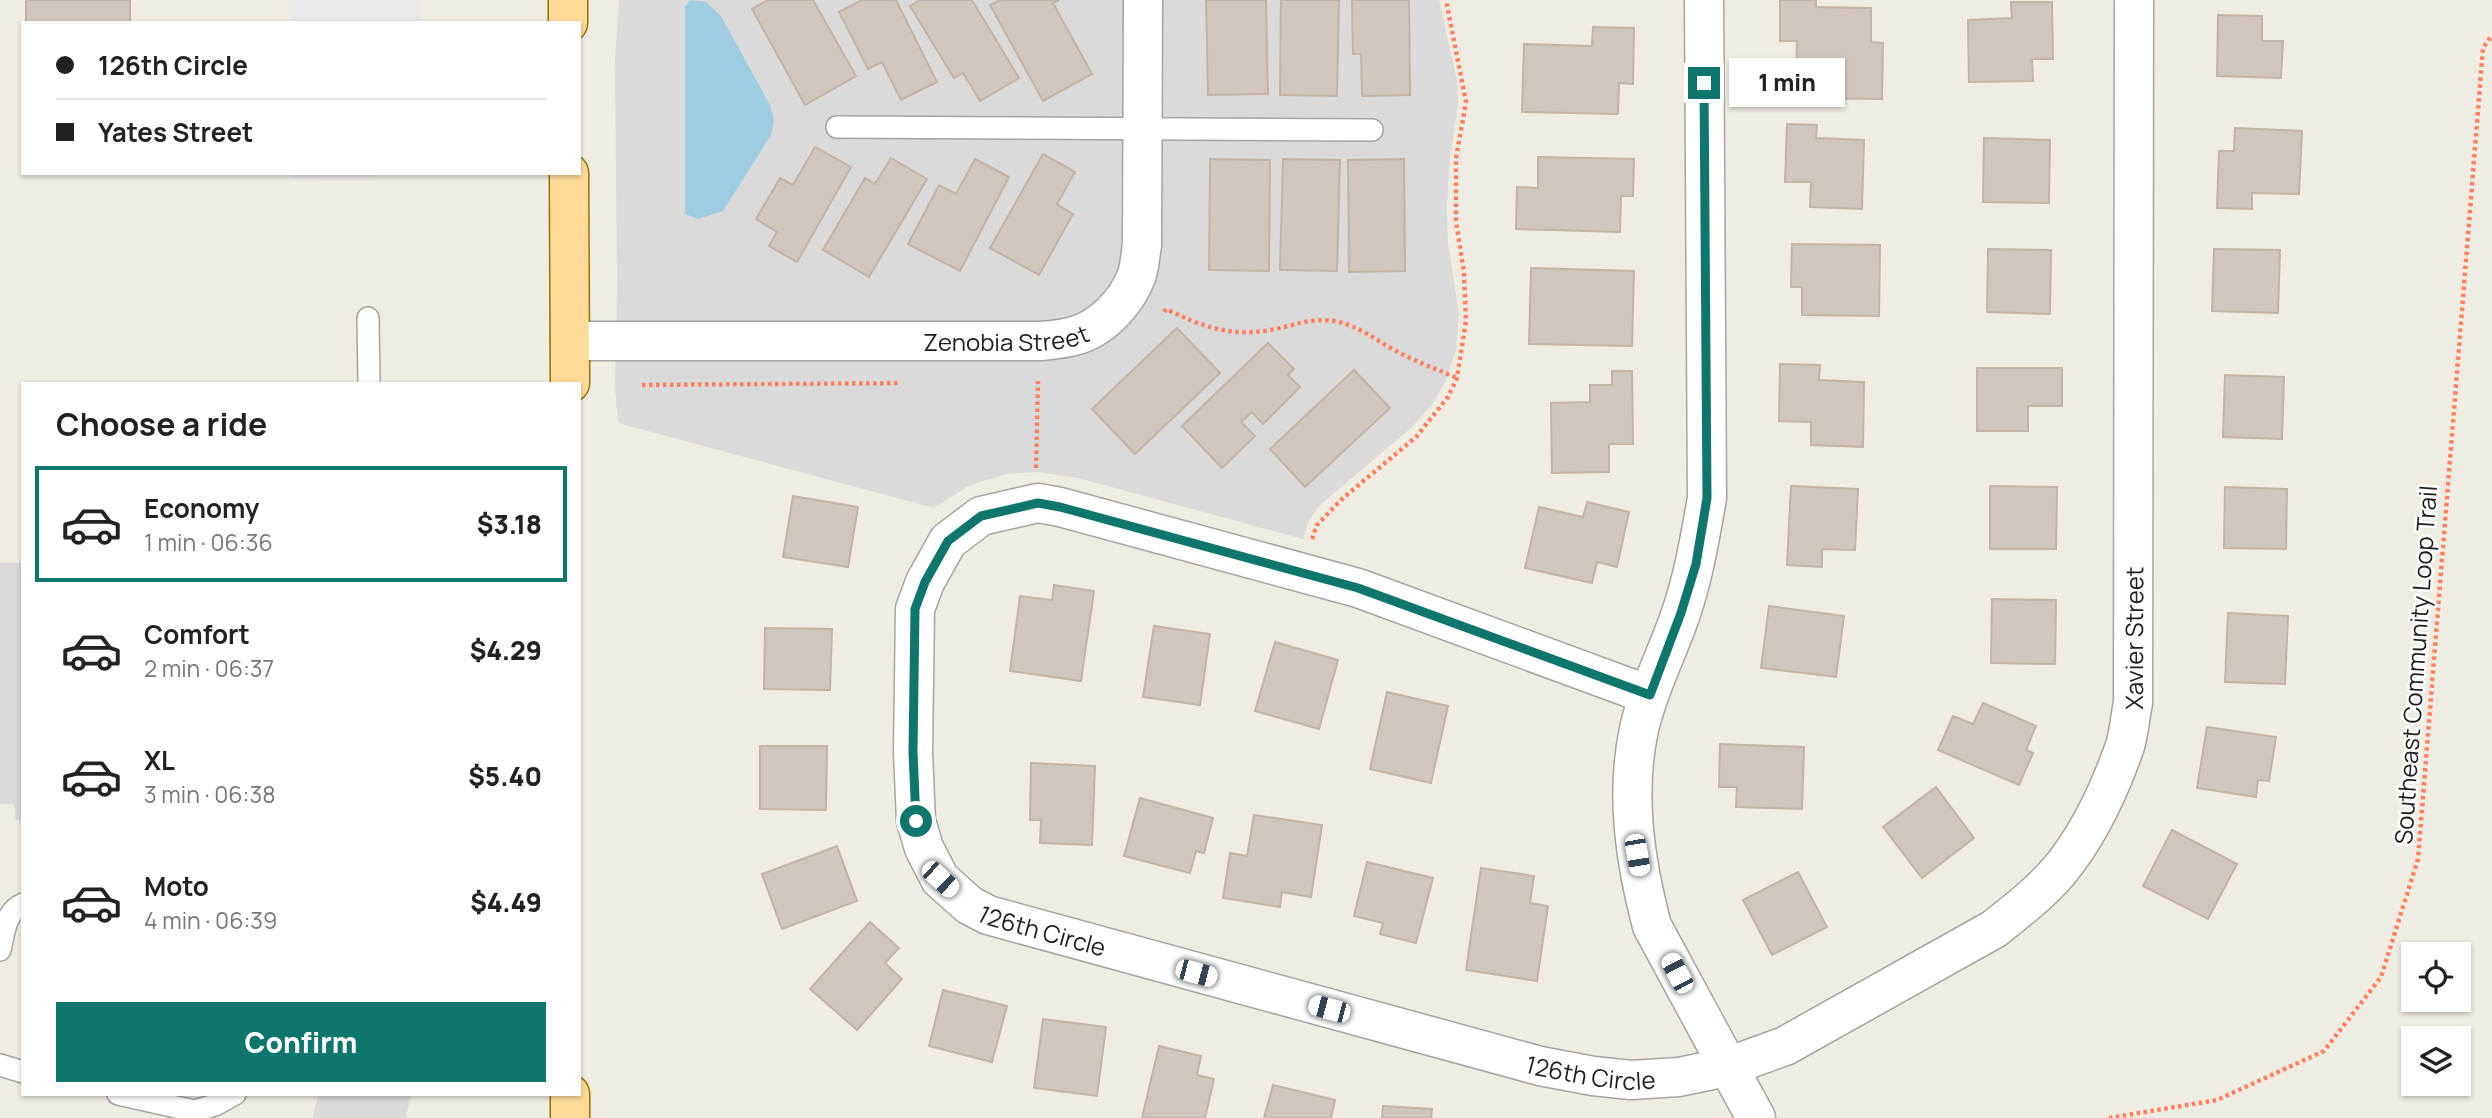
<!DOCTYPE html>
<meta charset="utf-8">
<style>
body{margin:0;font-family:Manrope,sans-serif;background:#f6f6f6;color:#222;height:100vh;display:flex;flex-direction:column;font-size:26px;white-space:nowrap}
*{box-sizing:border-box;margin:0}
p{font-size:23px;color:#767676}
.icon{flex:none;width:38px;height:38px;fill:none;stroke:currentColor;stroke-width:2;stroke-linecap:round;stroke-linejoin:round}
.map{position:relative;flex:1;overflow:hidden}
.panel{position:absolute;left:21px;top:382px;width:560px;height:714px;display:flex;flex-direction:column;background:#fff;border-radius:0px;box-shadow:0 2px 5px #0004}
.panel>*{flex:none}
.top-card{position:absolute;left:21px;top:21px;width:560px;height:154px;border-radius:0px;box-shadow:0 2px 5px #0004;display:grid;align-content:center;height:154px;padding:0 35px;background:#fff}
.tools{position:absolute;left:2401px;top:942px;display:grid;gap:14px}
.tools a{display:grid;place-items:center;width:70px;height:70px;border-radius:0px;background:#fff;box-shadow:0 2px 5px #0004;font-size:35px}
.end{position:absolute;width:32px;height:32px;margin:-16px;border:9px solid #0f766e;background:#fff;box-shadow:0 0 0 4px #fff}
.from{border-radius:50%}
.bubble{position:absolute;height:49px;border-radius:0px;background:#fff;box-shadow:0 2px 5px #0004;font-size:23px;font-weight:800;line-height:49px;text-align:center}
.car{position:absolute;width:21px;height:42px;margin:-21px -10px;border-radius:9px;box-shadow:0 0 5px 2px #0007;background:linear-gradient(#fff 24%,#345 0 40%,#fff 0 76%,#345 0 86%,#fff 0)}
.top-card b{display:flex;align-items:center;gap:24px;height:66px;font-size:26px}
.top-card b+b{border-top:2px solid #e0e0e0}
.top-card i{width:18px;height:18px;background:#222}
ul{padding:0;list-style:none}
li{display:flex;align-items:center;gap:21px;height:116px;margin:0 14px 10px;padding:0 21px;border:4px solid transparent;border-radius:0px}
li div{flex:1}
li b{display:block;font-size:26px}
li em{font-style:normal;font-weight:800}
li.selected{border-color:#0f766e}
li>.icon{width:63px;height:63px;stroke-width:1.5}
h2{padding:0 35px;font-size:32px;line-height:84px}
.cta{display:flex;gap:14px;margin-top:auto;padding:14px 35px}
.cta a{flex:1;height:80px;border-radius:0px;background:#0f766e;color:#fff;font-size:28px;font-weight:800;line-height:80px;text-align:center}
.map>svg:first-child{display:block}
.residential{fill:#dbdada}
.parking{fill:#e9e9e9}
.water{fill:#9ecce1}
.building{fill:#d0c6bb;stroke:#c2b3a3;stroke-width:2}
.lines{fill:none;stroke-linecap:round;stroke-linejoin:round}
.service-casing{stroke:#a4a4a4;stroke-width:24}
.minor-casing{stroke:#a4a4a4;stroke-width:41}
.primary-casing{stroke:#967100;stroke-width:41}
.path{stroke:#ff8063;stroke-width:4.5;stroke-dasharray:3.5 3.5;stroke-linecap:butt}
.service{stroke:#fff;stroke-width:21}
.minor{stroke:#fff;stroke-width:38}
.primary{stroke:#ffdb97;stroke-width:38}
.route{stroke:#0f766e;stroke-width:9}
.labels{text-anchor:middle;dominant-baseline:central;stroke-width:5;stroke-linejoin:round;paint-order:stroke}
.street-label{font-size:24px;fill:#1d1d1d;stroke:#fff}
</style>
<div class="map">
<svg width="2492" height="1118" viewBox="0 0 2492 1118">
<rect width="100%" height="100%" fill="#efece2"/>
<!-- residential -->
<path class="residential" d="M619,0H1439L1457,80L1458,105L1449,166L1447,208L1448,243L1459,314L1456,351L1445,382L1434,402L1411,428L1320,505L1309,520L1303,539L1078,478L1037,472L1006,474L970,485L934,508L618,423L615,388L617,289L615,58Z
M0,563H23V820H15L14,804H0Z
M318,1094H411L406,1118H313Z"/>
<!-- parking -->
<path class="parking" d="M291,0H420V23H291Z
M291,173H377V181L291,180Z"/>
<!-- water -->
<path class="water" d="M690,0L706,2L721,16L770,105L774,120L771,135L723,211L698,219L685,214V7Z"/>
<!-- building -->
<path class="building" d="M26,0H130V23H26Z
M768,0H813L856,76L805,105L752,9Z
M862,0H896L937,82L901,100L882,62L868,69L839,12Z
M920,0H972L1019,78L980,101L963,73L954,78L910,6Z
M1000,0H1059L1053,3L1092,74L1043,101L990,5Z
M1206,0H1266L1268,94L1208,95Z
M1281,0H1339L1337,96L1280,95Z
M1352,0H1409L1410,95L1362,96L1361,54H1353Z
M1780,0H1816V7L1871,8V42L1883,43L1882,99L1796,98L1797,41H1780Z
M2011,2H2052L2053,59H2032L2033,81L1969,82L1968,20L2012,18Z
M2218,15L2262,16V41H2283L2281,78L2217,76Z
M1593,27L1634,28L1633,84L1619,83L1618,114L1522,112L1524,44L1592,46Z
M1787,124L1817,125L1816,138L1864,140L1862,209L1810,207L1811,182H1785Z
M2235,128L2302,131L2299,194L2252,193V209L2217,208L2219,151H2234Z
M1984,138L2050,140L2049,203L1983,202Z
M815,147L851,167L797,262L769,246L777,232L756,219L780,178L793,185Z
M1043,154L1075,172L1057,204L1073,214L1039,275L990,248Z
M1538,157L1634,159L1633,196H1621L1620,232L1516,229L1517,187L1538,188Z
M891,158L927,179L869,277L823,250L865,178L875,184Z
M975,159L1009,177L960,271L908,244L939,185L956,194Z
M1210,159L1270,160L1269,271L1209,270Z
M1283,159L1340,160L1337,271L1280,270Z
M1404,159L1405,271L1349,272L1348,160Z
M1792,244L1880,245L1879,316L1802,315V287H1791Z
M1988,249L2051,250L2050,314L1987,312Z
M2214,249L2280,250L2278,313L2212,311Z
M1531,268L1634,271L1632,346L1529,344Z
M1177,328L1220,373L1135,454L1092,409Z
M1268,343L1294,369L1288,375L1300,387L1263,424L1252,412L1241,422L1255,436L1222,468L1182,426Z
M1780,364L1820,365L1819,380L1864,382L1863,447L1811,445V422L1779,421Z
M1977,368H2062V406H2028V431H1977Z
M1354,370L1390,408L1305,487L1270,449Z
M1612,371H1632L1633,444H1609V472L1552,473L1551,403L1590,402V385H1612Z
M2225,375L2284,377L2282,439L2223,437Z
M1791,486L1858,489L1855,550L1822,549V567L1787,565Z
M1990,486L2057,487L2056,549H1990Z
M2225,487L2287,489L2286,549L2224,548Z
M793,496L858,507L848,567L783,557Z
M1587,502L1629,512L1617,567L1597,562L1592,583L1525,568L1539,507L1583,517Z
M1054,585L1094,591L1081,681L1010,671L1020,596L1052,600Z
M1992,599L2056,600L2055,664L1991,663Z
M1769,606L1844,616L1836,677L1761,668Z
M2228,613L2288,616L2285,684L2225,682Z
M1154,626L1210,634L1200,705L1143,697Z
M765,628L832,629L830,690L764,689Z
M1275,642L1338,660L1319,729L1255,711Z
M1387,692L1448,706L1431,783L1370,769Z
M1983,703L2036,726L2026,750L2033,753L2019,785L1938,750L1953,716L1973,724Z
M2207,727L2276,737L2269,781L2258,780L2256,797L2197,788Z
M1720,744L1804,747L1802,809L1736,807L1737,787H1719Z
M760,746H827L826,810L760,809Z
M1031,763L1095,766L1092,845L1040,843L1041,820H1030Z
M1936,787L1974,838L1922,878L1883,827Z
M1140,798L1213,818L1204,853L1196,851L1190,873L1124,856Z
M1254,815L1322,825L1311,897L1282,892L1280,907L1223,898L1230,853L1247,856Z
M2172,830L2237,864L2208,919L2143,886Z
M837,846L857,901L782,929L762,874Z
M1367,862L1433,878L1416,943L1380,934L1383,923L1354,916Z
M1481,868L1534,876L1530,903L1548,906L1537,981L1466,970Z
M1798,872L1827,927L1772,955L1743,900Z
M870,922L899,948L885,963L902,979L857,1030L810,989Z
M943,990L1007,1006L992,1062L929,1046Z
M1043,1019L1106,1027L1097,1096L1034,1088Z
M1159,1046L1201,1056L1197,1075L1214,1079L1205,1118H1142Z
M1273,1085L1335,1100L1331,1118H1264Z
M1383,1106L1432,1109L1431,1118H1382Z"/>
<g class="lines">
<!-- service casing -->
<g class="service-casing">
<path id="service" d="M837,127L1372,130
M368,318L369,383
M0,950C4,933 5,912 23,904
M0,1065L23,1072
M118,1094L194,1111L215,1105L235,1094"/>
</g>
<!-- minor casing -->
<g class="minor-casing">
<g id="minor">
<path d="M1704,0L1707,498C1700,537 1694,575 1681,613C1668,652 1648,689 1639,729C1625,795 1635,861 1652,926L1756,1118"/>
<path id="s1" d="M570,341H1041C1052,340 1063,339 1074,336C1101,329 1126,303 1136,277C1140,268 1140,255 1142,245L1143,0"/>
<path id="s2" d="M1649,695L1358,588L1060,507L1038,503L981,516L948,541L925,582L915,609L913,752L916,821L924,848L940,879L969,905L988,915L1540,1066L1593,1076L1631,1080L1679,1077L1727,1067L1785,1046L1994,929C2017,911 2040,893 2059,871C2088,836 2110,789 2125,746C2129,733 2130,717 2133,703L2134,0"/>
</g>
</g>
<!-- primary casing -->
<g class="primary-casing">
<path id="primary" d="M568,0V23
M569,173L570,383
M570,1094V1118"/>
</g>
<!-- path -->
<path class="path" d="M1164,312L1166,309C1199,325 1226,336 1264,331C1288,328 1309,317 1334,321C1359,325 1379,343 1402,354C1420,363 1438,370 1457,378
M642,385L900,383
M1036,468L1038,381
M1312,539L1317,525L1342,499L1416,437L1448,397L1457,378L1466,321L1464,273L1456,221V158L1466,102L1446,0
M2109,1118L2217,1100L2324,1051L2381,977L2418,859L2483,48L2492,35"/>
<!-- service -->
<use href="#service" class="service"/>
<!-- minor -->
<use href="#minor" class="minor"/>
<!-- primary -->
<use href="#primary" class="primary"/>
</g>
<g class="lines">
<!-- route -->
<path class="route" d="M916,821L913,752L915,609L925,582L948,541L981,516L1038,503L1060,507L1358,588L1650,695L1681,613L1696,564L1707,498L1704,83"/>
</g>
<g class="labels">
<!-- street labels -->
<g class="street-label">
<text stroke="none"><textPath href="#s1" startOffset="436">Zenobia Street</textPath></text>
<text stroke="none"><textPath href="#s2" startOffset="2553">Xavier Street</textPath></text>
<text transform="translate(2415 665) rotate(-86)">Southeast Community Loop Trail</text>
<text stroke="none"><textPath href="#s2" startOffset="1209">126th Circle</textPath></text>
<text stroke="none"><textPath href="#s2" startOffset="1776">126th Circle</textPath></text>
</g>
</g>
</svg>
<div class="tools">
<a><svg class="icon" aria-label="locate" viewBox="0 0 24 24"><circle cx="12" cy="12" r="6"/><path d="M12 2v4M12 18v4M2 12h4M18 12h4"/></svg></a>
<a><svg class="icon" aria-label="layers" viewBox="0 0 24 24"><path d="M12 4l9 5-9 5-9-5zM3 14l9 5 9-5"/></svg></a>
</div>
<i class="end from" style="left:916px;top:821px"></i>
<i class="end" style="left:1704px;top:83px"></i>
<div class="bubble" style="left:1729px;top:58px;width:116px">1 min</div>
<i class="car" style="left:1637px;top:855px;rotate:170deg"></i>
<i class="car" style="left:940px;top:879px;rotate:133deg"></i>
<i class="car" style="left:1196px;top:973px;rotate:105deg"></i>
<i class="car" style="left:1677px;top:973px;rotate:332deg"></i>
<i class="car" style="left:1329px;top:1009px;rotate:285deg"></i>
<div class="top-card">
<b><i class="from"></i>126th Circle</b>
<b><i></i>Yates Street</b>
</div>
<section class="panel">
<h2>Choose a ride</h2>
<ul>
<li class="selected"><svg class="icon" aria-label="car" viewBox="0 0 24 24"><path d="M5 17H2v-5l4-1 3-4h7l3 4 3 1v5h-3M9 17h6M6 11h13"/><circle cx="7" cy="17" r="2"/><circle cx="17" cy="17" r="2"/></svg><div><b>Economy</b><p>1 min · 06:36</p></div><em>$3.18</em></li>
<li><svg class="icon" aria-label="car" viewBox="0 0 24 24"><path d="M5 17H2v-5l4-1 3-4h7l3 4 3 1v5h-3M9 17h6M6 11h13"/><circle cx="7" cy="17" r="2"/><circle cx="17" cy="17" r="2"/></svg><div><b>Comfort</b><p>2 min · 06:37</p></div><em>$4.29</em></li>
<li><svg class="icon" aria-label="car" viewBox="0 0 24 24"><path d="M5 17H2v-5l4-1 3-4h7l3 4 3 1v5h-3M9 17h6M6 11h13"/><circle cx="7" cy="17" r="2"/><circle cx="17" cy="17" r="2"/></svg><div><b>XL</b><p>3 min · 06:38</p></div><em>$5.40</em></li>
<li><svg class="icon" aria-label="car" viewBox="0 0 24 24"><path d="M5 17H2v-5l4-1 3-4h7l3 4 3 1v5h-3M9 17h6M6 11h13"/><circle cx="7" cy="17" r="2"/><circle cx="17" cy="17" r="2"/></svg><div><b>Moto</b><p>4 min · 06:39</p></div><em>$4.49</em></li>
</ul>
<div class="cta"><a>Confirm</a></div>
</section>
</div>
